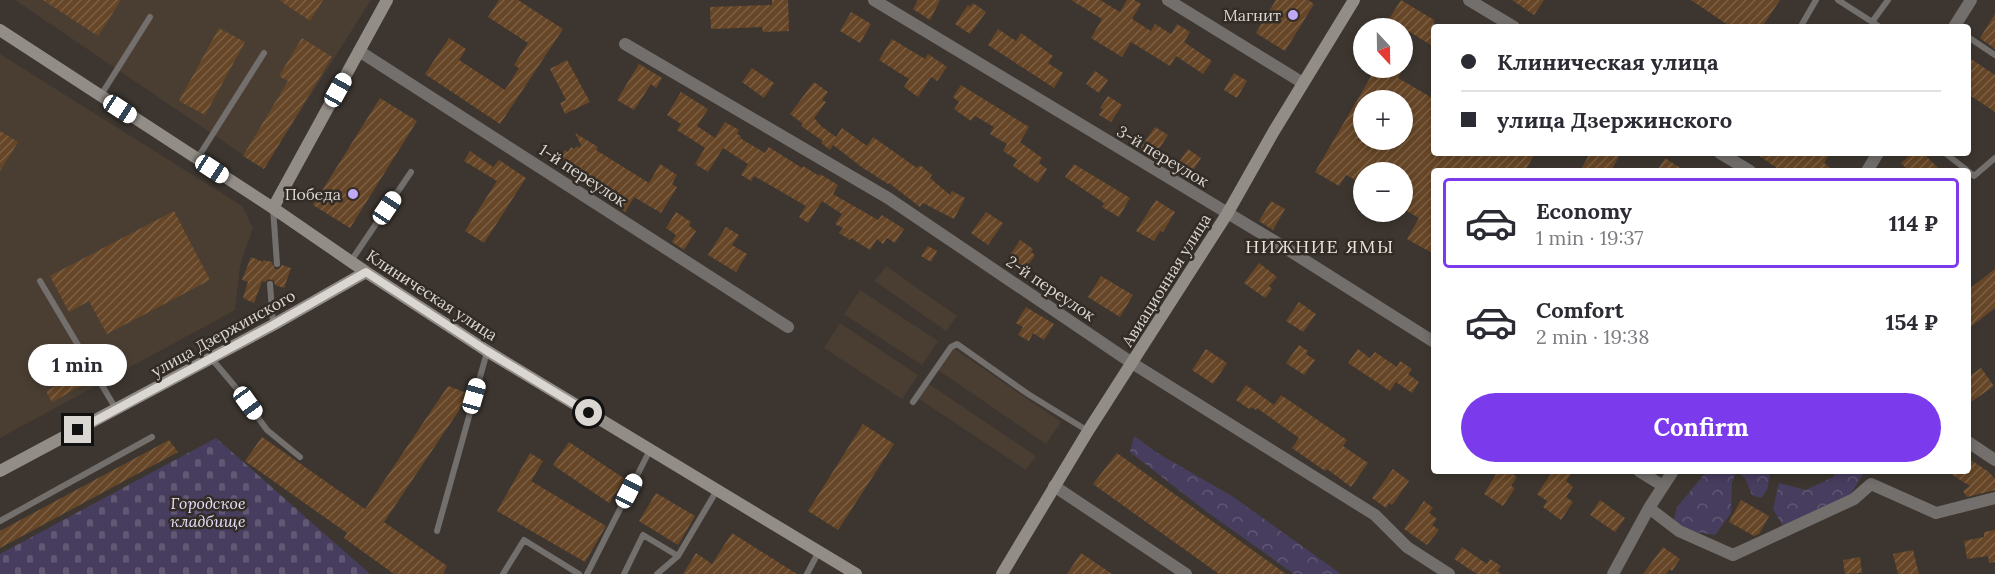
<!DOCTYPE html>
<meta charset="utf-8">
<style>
body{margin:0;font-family:Lora,serif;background:#f7f7f7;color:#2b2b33;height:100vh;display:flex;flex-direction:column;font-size:22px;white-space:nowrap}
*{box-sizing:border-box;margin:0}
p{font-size:20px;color:#7c7c81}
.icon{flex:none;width:33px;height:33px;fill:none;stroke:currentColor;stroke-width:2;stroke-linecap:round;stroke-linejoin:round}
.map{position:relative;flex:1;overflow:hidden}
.details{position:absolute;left:1431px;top:168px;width:540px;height:306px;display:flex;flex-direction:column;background:#fff;border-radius:6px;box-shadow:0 3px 9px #0003}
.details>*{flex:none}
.top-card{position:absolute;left:1431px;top:24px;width:540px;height:132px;border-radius:6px;box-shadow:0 3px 9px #0003;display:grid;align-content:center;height:132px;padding:0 30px;background:#fff}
.needle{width:39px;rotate:158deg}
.controls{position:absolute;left:1353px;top:18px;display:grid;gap:12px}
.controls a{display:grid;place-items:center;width:60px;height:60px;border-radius:50%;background:#fff;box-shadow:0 3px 9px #0003;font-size:30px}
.end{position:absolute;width:27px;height:27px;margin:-14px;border:8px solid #dad6d2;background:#111;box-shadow:0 0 0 3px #111}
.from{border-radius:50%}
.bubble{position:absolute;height:42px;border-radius:21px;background:#fff;box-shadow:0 3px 9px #0003;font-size:20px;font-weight:800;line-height:42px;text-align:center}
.car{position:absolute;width:18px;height:36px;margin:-18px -9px;border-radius:8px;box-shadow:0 0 4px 2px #0007;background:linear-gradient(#fff 24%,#345 0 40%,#fff 0 76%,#345 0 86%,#fff 0)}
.top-card b{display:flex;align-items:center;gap:21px;height:57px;font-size:22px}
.top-card b+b{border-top:2px solid #e1e1e2}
.top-card i{width:15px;height:15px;background:#2b2b33}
ul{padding:10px 0 0;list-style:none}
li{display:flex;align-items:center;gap:18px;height:90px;margin:0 12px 9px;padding:0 18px;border:3px solid transparent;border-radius:6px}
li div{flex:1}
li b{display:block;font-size:22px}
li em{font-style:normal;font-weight:800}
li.selected{border-color:#7c3aed}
li>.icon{width:54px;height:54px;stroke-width:1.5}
.cta{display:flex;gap:12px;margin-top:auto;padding:12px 30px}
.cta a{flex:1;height:69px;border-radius:36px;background:#7c3aed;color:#fff;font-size:24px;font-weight:800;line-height:69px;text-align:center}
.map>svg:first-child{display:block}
.built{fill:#4a3e33}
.forest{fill:url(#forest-crowns)}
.cemetery{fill:url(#cemetery-stones)}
.building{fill:url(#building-hatch);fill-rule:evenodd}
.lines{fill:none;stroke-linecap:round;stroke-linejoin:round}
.lane{stroke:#726f6c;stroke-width:6}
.street{stroke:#726f6c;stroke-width:12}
.secondary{stroke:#938d88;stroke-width:12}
.route{stroke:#dad6d2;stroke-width:8}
.poi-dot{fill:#bfa9f4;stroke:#332c26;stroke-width:2}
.labels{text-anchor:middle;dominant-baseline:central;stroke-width:5;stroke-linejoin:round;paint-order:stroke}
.poi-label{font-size:16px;fill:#dad6d2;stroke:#332c26;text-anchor:end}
.street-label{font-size:16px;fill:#dad6d2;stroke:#332c26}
.park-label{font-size:16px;font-style:italic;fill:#e6dffb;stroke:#332c26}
.neighbourhood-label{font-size:18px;letter-spacing:1.5px;fill:#ebe3da;stroke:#332c26}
</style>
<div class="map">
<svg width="1995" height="574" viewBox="0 0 1995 574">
<defs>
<pattern id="forest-crowns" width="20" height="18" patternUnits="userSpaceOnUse" patternTransform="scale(1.5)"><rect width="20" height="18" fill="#473d5e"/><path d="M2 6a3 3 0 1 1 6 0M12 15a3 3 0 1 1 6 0" fill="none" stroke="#615874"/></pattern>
<pattern id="cemetery-stones" width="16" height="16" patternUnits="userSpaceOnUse" patternTransform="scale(1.5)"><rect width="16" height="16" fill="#473d5e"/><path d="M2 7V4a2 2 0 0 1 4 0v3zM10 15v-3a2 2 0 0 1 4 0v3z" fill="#615874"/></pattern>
<pattern id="building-hatch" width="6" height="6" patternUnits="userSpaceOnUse" patternTransform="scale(1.5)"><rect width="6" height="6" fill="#664626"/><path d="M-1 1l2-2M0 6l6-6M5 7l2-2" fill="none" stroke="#7b6045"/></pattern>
</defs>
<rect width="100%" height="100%" fill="#3d3630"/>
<!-- built -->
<path class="built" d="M15,0H371L264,169Z
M0,54L242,206L253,228L240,265L235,310L0,438Z
M886,266L957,316L946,331L875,281Z
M860,290L938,341L922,365L844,314Z
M840,323L918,375L902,399L824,348Z
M953,348L1061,422L1046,444L938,370Z
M929,384L1036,456L1026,470L919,399Z"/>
<!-- forest -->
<path class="forest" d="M1134,436L1159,454L1232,496L1341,574H1294L1207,512L1130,452Z
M1707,471H1766L1770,475L1767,490L1761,498L1752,495L1745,478L1736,471L1732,483L1731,513L1715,535L1689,531L1672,527L1677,507Z
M1836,471H1865L1849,497L1783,526L1773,509L1779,483L1806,490L1833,477Z"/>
<!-- cemetery -->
<path class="cemetery" d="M216,438L370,574H0V554Z"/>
<!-- building -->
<path class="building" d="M43,0H121L98,36Z
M279,0H323L310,21Z
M499,0H518L563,29L500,124L425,74L449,38L466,49L459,60L505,90L519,68L514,65L528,43L488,17Z
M772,0H788L789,31L763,32L762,27L711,29L710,7L772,5Z
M918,0H940L930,20L913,9Z
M1071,0H1100L1120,12L1127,0H1134L1141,4L1132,19L1151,31L1155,24L1171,34L1177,24L1190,32L1184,42L1212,61L1203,74L1176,56L1170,66L1131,42L1122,57L1091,38L1102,19Z
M1276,0H1308L1314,4L1285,51L1256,33Z
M1401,0L1434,20V47L1389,19Z
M1512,0H1544L1534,15Z
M1691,0H1780L1762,27H1731Z
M973,3L986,12L970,34L955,24L968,5L970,7Z
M851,12L871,24L860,43L840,31Z
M1995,14V49L1980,38Z
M219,28L245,42L205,115L179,101Z
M998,29L1016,41L1021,33L1053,56L1048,63L1063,73L1054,88L988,45Z
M302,38L332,57L264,169L243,156L288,81L279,76Z
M892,39L925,59L928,54L947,67L937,81L931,77L918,97L904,87L909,79L879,60Z
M1968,57L1995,75V112L1968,94Z
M567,60L590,102L565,114L560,103L566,100L550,69Z
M639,64L662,78L656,88L651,84L634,110L617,100Z
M1404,67L1398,78L1434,99V153H1535L1525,171H1434V254L1407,239L1419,218L1402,208V172H1364V185L1346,175L1339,186L1315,172L1376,68ZM1364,100H1402V140H1364Z
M752,68L774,83L764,98L742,82Z
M1095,71L1108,80L1099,93L1086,84Z
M1234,73L1247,81L1237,98L1224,90Z
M814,82L828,92L822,100L826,102L814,118L821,126L836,137L842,128L867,146L873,137L917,168L920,165L932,175L930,178L950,195L952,191L965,198L954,219L923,203L920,207L889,183L888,184L863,168L833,145L830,150L821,143L823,141L801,126L803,124L790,114Z
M961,85L1029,127L1020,142L1042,158L1039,163L1047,169L1038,183L1013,166L1017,160L1003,151L1007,144L990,134L994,127L975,116L971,121L954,109L959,102L953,97Z
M681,92L708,109L697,126L715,138L725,122L739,130L737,134L741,136L740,138L765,153L769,147L802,168L803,166L819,176L820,174L838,185L833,194L878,220L882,215L904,229L895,243L887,238L883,244L877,239L870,250L851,238L850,240L839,233L843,228L835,224L842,214L822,201L808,223L799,217L806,206L754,176L751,181L741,175L748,164L723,148L708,172L695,164L705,148L677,130L681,124L667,115Z
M1108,96L1122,105L1111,122L1099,115L1103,109L1100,108Z
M380,98L417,121L350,228L313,205Z
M1155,127L1168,135L1157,152L1159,153L1155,159L1139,150Z
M0,131L18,142L0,171Z
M575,133L598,147L596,150L649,183L660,164L677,175L672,184L677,187L661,213L634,197L625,212L614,205L619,196L592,179L589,184L575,175L578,171L559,159L565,150L568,152L571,147L574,149L577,146L580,148L581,145Z
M1188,149L1201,158L1189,177L1175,168Z
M470,151L493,167L499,160L526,178L484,243L465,231L497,181L464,161Z
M1590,153H1621L1611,171H1580Z
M1755,153H1830L1824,163L1834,171H1781Z
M1912,153H1923L1941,171H1909L1901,163Z
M1665,158L1685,171H1657Z
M1074,164L1130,198L1119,217L1102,207L1104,203L1065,177Z
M1156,200L1175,212L1163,232L1160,231L1154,241L1136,231Z
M1271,201L1285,209L1273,230L1259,221Z
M174,211L210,280L107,334L89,301L69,312L50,276Z
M676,212L691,222L689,226L696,231L684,250L672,242L676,235L666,228Z
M986,212L1003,223L988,245L971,233Z
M726,227L739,235L732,245L747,254L736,272L708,255Z
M1020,240L1033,249L1031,252L1035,255L1026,268L1009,257Z
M928,246L937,251L931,262L921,256Z
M251,257L263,262V260L272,262L275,269H279L282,265L291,268L284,288L275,285L274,281L269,279L265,282L262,281L254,303L243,298L248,282L242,280Z
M1259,263L1277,277L1269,286L1272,289L1265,298L1244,283Z
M1995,269V308L1968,329V290Z
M1101,276L1133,295L1120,317L1088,297Z
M1299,302L1316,314L1303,332L1286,321Z
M1026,307L1054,324L1044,340L1033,333L1029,341L1018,335L1023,327L1016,323Z
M1299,345L1308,351L1306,354L1315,360L1304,375L1286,363Z
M1206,349L1227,363L1213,384L1192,370Z
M1358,349L1370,358L1375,352L1397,367L1400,361L1412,369L1408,374L1419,382L1412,393L1396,382L1390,391L1348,363Z
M1981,368L1994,386L1968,404V377Z
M77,375L83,385L52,402L46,391Z
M1246,385L1274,405L1281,395L1347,440L1343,446L1368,463L1351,487L1327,469L1325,471L1292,448L1299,438L1257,408L1256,410L1251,407L1249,409L1236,400Z
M448,386L470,394L384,522L447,566L443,574H394L344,538L347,533L245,461L262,437L365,509Z
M863,424L894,444L838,530L808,511Z
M169,440L178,452L0,548V531Z
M569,442L625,479L609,503L553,465Z
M530,453L543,461L531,481L606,526L585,562L497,511Z
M1117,453L1286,574H1219L1093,484Z
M1968,458L1989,472L1995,479V490L1967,497L1963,491L1970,486L1946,471H1968Z
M1393,469L1409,481L1392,505L1389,503L1386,508L1372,498Z
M1498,471H1508L1517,477L1511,486L1515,488L1503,506L1484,494Z
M1553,471H1573L1566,481L1573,487L1566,497L1573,502L1561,520L1543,507L1547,501L1537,494Z
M656,493L695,516L678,545L639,521Z
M1600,500L1625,518L1615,532L1590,515Z
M1741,500L1769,516L1759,534L1754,536L1729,522Z
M1424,501L1433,508L1429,513L1437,519L1432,525L1439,530L1427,545L1404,529Z
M1995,530V562L1989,563L1988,556L1967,559L1964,541L1984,537V532Z
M732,533L797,574H683L696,553L712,564Z
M1462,547L1487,564L1490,559L1501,566L1497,571L1502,574H1477L1454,559Z
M1663,547L1680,559L1672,571L1670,569L1666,574H1643Z
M1913,550L1919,574H1898L1893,554Z
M1081,553L1112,574H1067Z
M1860,557L1862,573L1845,574L1843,560Z"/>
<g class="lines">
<!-- lane -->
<path class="lane" d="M1838,0L1880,27
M1872,22L1888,0
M1801,26L1816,0
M1968,37L1995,55
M101,95L150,17
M1945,153L1968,171
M197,159L264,53
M1968,171L1974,176L1995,158
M273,208L277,264
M351,261L411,172
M40,281L116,409
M270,284L273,324
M211,358L238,390L267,430L300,457
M913,402L951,347L957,344L1028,394L1088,431
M0,521L152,437
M437,531L487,352
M503,574L524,540L579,574
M587,574L650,450
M624,574L643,535L678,556
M657,574L678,556L717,490
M807,574L818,553"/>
<!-- street -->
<path class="street" d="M874,0L1279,244L1434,342
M1168,0L1303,83
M1469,0L1514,27
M1954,27L1971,0
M625,44L888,198L1132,363L1375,515L1407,547L1449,574
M359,51L788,327
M1720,153L1750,171
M1867,171L1878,153
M1968,442L1995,460
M1639,471L1663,486
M1054,486L1186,574
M1649,508L1679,531L1733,555L1854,499L1871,484L1936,513L1995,498
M1613,574L1649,508L1673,471"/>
<!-- secondary -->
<path class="secondary" d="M0,30L273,208L366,272L487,351L856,574
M273,208L387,0
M0,471L273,325L366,272
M1002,574L1088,431L1227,214L1274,131L1354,0"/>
</g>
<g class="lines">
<!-- route -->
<path class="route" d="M78,430L273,325L366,272L487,351L589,413"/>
</g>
<!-- markers -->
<g class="poi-dot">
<circle cx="1293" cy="15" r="6"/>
<circle cx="353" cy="194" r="6"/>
</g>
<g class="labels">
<!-- poi labels -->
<g class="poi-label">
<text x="1281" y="15">Магнит</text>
<text x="341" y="194">Победа</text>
</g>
<!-- street labels -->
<g class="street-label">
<text transform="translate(1163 156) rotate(31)">3-й переулок</text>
<text transform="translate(583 175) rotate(33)">1-й переулок</text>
<text transform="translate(1166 280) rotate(-58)">Авиационная улица</text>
<text transform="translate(1051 288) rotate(34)">2-й переулок</text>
<text transform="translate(432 295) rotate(33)">Клиническая улица</text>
<text transform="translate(223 333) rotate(-29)">улица Дзержинского</text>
</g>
<!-- park labels -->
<g class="park-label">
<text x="208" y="503">Городское<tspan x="208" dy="18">кладбище</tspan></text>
</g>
<!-- neighbourhood labels -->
<g class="neighbourhood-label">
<text x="1320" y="246">НИЖНИЕ ЯМЫ</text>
</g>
</g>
</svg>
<div class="controls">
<a><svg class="needle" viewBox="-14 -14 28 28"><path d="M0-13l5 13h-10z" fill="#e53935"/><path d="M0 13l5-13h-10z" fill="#7c7c81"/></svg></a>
<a>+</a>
<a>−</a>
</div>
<i class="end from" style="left:589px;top:413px"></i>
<i class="end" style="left:78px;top:430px"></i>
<div class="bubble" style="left:28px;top:344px;width:99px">1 min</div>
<i class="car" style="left:338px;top:90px;rotate:29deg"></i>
<i class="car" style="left:120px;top:109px;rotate:123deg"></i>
<i class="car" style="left:212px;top:169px;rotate:123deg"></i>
<i class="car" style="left:387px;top:208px;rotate:34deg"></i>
<i class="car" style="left:474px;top:396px;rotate:16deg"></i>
<i class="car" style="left:248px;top:403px;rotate:144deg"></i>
<i class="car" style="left:629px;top:491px;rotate:27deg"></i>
<div class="top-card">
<b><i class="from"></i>Клиническая улица</b>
<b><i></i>улица Дзержинского</b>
</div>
<section class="details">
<ul>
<li class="selected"><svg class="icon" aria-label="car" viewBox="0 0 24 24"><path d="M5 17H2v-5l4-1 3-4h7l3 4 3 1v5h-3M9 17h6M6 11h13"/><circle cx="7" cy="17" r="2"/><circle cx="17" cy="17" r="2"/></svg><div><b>Economy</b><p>1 min · 19:37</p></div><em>114 ₽</em></li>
<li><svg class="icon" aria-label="car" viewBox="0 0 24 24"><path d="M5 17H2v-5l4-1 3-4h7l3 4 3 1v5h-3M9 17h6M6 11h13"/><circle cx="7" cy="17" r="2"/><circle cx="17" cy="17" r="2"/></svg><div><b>Comfort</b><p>2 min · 19:38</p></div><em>154 ₽</em></li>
</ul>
<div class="cta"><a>Confirm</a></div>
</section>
</div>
